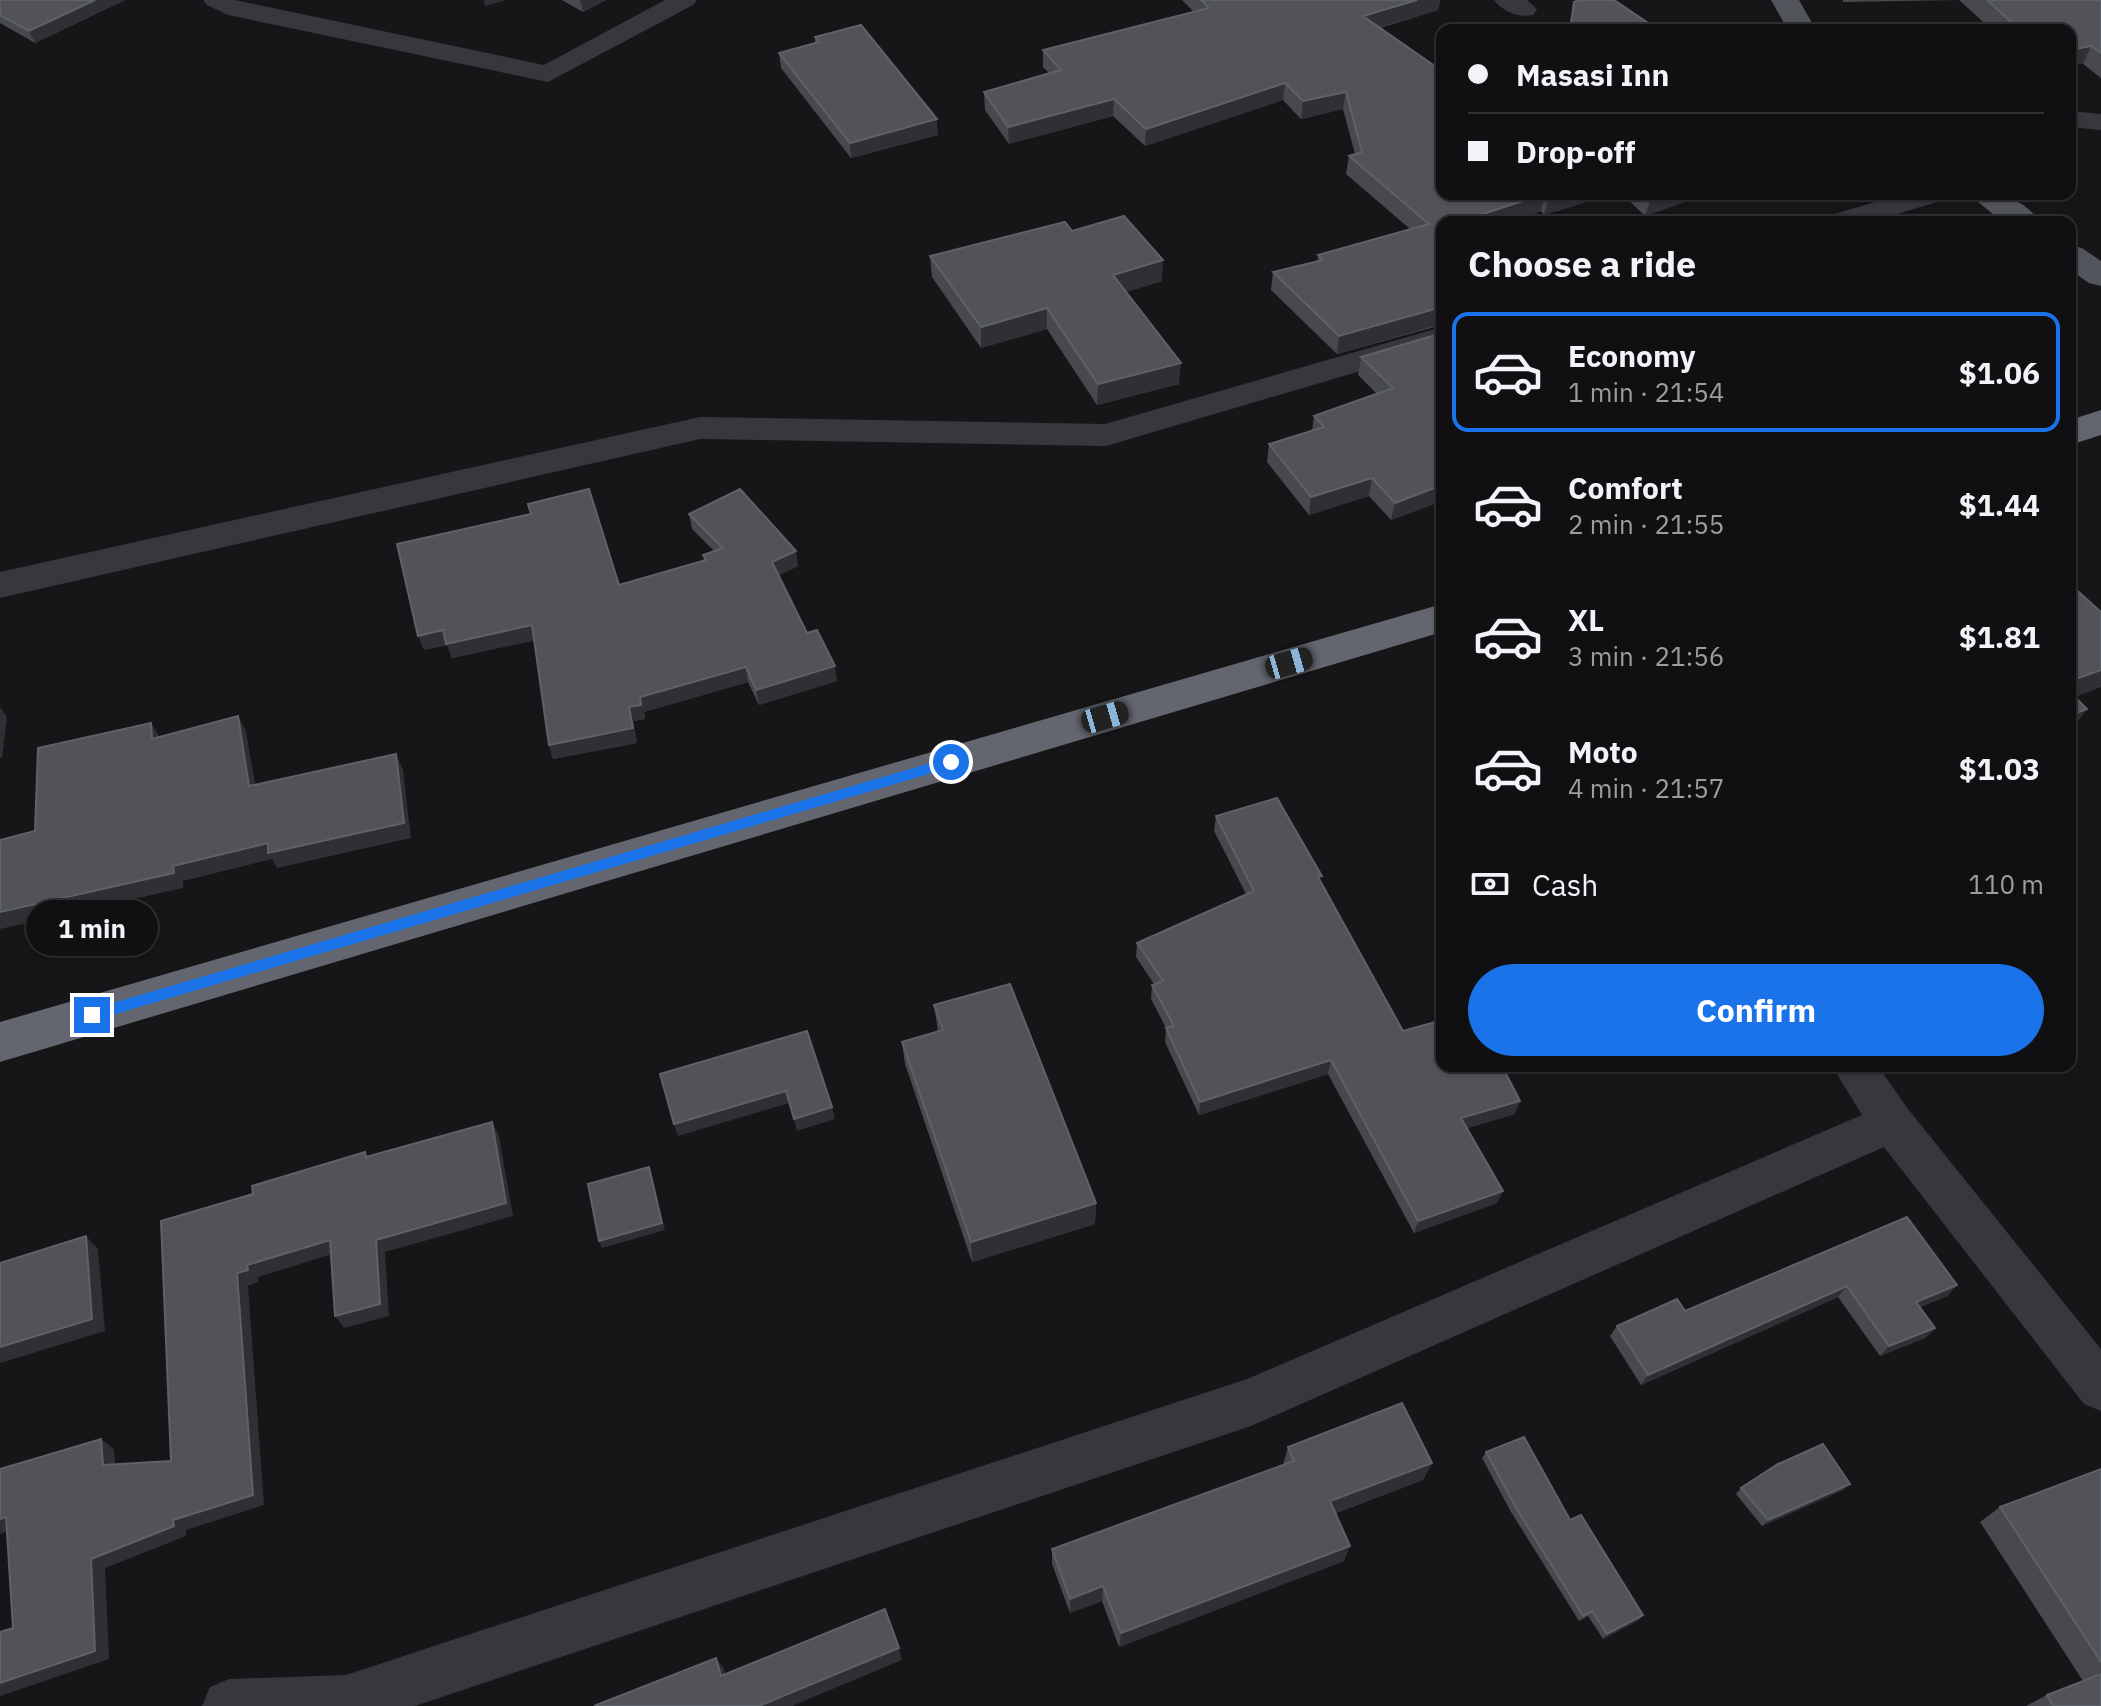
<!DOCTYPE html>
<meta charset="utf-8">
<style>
body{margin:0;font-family:"IBM Plex Sans",sans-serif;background:#1e1e20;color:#f1f3f6;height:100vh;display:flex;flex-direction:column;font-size:30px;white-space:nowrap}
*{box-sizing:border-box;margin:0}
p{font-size:26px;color:#9c9d9f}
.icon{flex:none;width:44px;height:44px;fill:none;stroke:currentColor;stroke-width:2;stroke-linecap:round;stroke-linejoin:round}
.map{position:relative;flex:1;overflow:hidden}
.panel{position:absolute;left:1436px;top:216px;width:640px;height:856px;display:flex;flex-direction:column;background:#101012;border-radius:16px;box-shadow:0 2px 6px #0004,0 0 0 2px #303032}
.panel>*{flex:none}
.guide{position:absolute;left:1436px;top:24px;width:640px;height:176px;border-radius:16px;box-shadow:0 2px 6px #0004,0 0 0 2px #303032;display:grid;align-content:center;height:176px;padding:0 32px;background:#101012}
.end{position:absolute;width:36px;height:36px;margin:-18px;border:10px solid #1a73e8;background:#fff;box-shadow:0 0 0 4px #fff}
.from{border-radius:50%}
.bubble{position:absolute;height:56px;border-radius:28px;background:#101012;box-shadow:0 2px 6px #0004,0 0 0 2px #303032;font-size:26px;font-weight:700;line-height:56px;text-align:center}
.car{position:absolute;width:24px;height:48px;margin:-24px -12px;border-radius:10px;box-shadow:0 0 6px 2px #0007;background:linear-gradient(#222 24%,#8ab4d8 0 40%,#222 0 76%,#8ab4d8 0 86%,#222 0)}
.guide b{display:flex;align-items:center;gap:28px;height:76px;font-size:30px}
.guide b+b{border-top:2px solid #303032}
.guide i{width:20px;height:20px;background:#f1f3f6}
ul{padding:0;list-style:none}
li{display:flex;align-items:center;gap:24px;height:120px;margin:0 16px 12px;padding:0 16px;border:4px solid transparent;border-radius:16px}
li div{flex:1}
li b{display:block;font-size:30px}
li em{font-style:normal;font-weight:700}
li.active{border-color:#1a73e8}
li>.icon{width:72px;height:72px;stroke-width:1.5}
h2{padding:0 32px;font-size:36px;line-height:96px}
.pay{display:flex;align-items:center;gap:20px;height:88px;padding:0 32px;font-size:30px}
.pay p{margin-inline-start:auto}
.button{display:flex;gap:16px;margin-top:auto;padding:16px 32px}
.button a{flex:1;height:92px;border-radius:48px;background:#1a73e8;color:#fff;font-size:32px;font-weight:700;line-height:92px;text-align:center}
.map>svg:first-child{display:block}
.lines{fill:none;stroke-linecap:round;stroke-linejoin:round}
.street{fill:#37383d;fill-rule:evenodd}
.primary{fill:#53555c;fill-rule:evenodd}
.highway{fill:#63666e;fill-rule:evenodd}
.wall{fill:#47494d}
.shaded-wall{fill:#2f3033}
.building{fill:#525359;stroke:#5f6168;stroke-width:2}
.route{fill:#1a73e8}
</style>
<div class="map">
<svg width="2101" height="1706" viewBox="0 0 2101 1706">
<rect width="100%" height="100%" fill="#161618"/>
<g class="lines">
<!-- street -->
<path class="street" d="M203,0H235L544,65L665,0H697L693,5L548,82L228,15L207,5Z
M1494,0H1527L1537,9L1533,15C1519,18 1503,12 1494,0Z
M2070,111L2101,114V130L2070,127Z
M1902,194H1949L1944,200L1870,222H1823L1828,216Z
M1442,327V347L1106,446L700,439L0,598V572L700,417L1105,424Z
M1832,1066H1878L1908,1109L2101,1349V1411L2084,1404L1884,1147L1251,1426L415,1706H202L210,1687L229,1679L346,1675L1247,1379L1862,1115Z"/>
<!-- primary -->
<path class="primary" d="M1771,0H1799L1816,30H1788Z
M1968,194C1998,194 2021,195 2040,222H2003Z
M2070,245L2082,248L2101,261V286L2089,283L2070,270Z"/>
<!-- highway -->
<path class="highway" d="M2101,410V435L2070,445V420Z
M1442,604V632L0,1062V1022Z"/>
</g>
<!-- wall -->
<path class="wall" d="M0,0H125L35,43L0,23Z
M562,0H606L583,12Z
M1182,0H1440L1438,10L1380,28L1612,194L1544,215L1541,211L1508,222H1442V325L1337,354L1271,290L1273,272L1317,261L1318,255L1410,229L1346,174L1349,156L1355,154L1343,109L1301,119L1283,100L1145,146L1113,116L1009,144L985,110L984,92L1049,73L1043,67V50L1194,12Z
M1843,0H2101V78L2083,64L2070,30H1992L1959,0L1843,2Z
M815,37L938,135L851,158L781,68L779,53L815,43Z
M1622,194H1707L1645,216Z
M1072,231L1162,281L1126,292L1179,384L1097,405L1047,329L981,348L932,277L930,256Z
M1442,333V501L1391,520L1369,496L1309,515L1267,462L1269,444L1312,431L1314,416L1377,394L1358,375L1361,357Z
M531,514L619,585L704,560L703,555L714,551L692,529L689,514L798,566L779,575L807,633L837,681L759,705L748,682L644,712L645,719L633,721L637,743L553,759L549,745L534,640L452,658L447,645L424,650Z
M1216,816L1321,882L1403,1031L1515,1114L1467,1128L1497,1203L1414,1233L1328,1074L1199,1115L1165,1042L1166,1028L1151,999L1152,985L1154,984L1136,957L1137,943L1246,894L1214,831Z
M934,1005L1096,1203L1095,1224L972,1262L905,1064L902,1042L938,1032Z
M1907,1217L1957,1285L1947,1296L1920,1307L1935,1328L1925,1338L1880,1356L1838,1297L1641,1385L1610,1336L1617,1326L1685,1311Z
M1288,1447L1432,1463L1423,1480L1336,1513L1344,1561L1119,1647L1102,1601L1070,1613L1052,1564V1549L1283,1465Z
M1486,1452L1570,1520L1639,1620L1603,1639L1588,1616L1579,1621L1511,1512L1482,1458Z
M2101,1469V1706H2026L2047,1695L2083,1681L1980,1522L2000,1507Z
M1741,1488L1843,1490L1762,1526L1736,1494Z"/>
<!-- shaded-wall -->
<path class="shaded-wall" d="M95,0H125L35,43L29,31Z
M484,0H506L485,6Z
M580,0H606L583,12Z
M1417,0H1440L1438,10L1360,33L1363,16Z
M2091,46L2083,64L2070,66V50Z
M1285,83L1283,100L1145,146L1146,129Z
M1346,92L1343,109L1301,119L1303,101Z
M1114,99L1113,116L1009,144L1008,127Z
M937,119L938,135L851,158L850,143Z
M1545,194L1541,211L1508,222H1457Z
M1558,194H1612L1544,215L1549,197Z
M1663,194H1707L1645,216L1651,198Z
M1163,260L1162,281L1113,296V275Z
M1442,307L1441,324L1337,354L1339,336Z
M1047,308V329L981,348V327Z
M1181,363L1179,384L1097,405L1098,384Z
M1372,478L1369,496L1309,515L1311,497Z
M1442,485V501L1391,520L1395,503Z
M796,551L798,566L775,577L772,562Z
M532,625L537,640L452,658L447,645L424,650L418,636L443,630Z
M835,666L837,681L759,705L756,690Z
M746,667L748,682L644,712L645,719L633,721L637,743L553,759L549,745L629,707L640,697Z
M2101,670V687L2070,699V681Z
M0,707L7,717L2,758H0Z
M2087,709L2071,731L2070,732V715Z
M238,716L246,731L258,801L249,786Z
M151,723L161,739H152Z
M396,754L403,770L411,838L277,868L272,859L183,881V888L0,929V912L173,866Z
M1331,1060L1328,1074L1199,1115L1200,1102Z
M786,1091L789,1103L678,1136L674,1124Z
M1520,1101L1515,1114L1456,1131L1461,1118Z
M832,1107L835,1119L797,1131L794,1119Z
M492,1122L499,1136L513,1216L385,1252L389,1316L344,1328L335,1316L376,1240Z
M649,1167L665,1230L602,1248L599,1241Z
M1503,1191L1497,1203L1414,1233L1418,1221Z
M1096,1203L1095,1224L972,1262L971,1242Z
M86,1236L98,1249L105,1331L0,1363V1347Z
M330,1240L339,1252L258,1277V1282L248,1286L264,1505L186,1530V1536L105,1568L109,1659L0,1696V1683L91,1559L173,1520L237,1273L247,1265Z
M1957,1285L1947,1296L1906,1312L1916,1302Z
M1847,1286L1838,1297L1641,1385L1648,1375Z
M1935,1328L1925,1338L1880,1356L1889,1346Z
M101,1439L114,1449L116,1476L103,1465Z
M1432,1463L1423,1480L1324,1517L1330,1501Z
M1850,1484L1843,1490L1762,1526L1768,1520Z
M6,1517L20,1527L0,1534V1519Z
M1350,1546L1344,1561L1119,1647L1121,1633Z
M1103,1586L1102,1601L1070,1613V1599Z
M1643,1615L1639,1620L1603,1639L1607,1634Z
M899,1648L902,1660L792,1706H759Z
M716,1658L724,1669L728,1688L721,1676Z"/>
<!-- building -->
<path class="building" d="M0,0H95L29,31L0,15Z
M1201,0H1417L1363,16L1442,71V194H1544L1458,222H1442V307L1339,336L1273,272L1323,260L1318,255L1429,224L1349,156L1362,152L1346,92L1303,101L1285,83L1146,129L1114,99L1008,127L984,92L1061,70L1043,50L1209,8Z
M1579,0H1614L1654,27L1653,30H1570L1574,2Z
M1987,0H2101V53L2091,46L2070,50V30H2020Z
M861,25L937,119L850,143L779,53L819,42L815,37Z
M1646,194H1663L1651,198Z
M1124,216L1163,260L1113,275L1181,363L1098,384L1047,308L981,327L930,256L1065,222L1072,231Z
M1442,333V485L1395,503L1372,478L1311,497L1269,444L1324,427L1314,416L1393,388L1361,357Z
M589,489L619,585L706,560L703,555L723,548L689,514L740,489L796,551L772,562L807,633L817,630L835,666L756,690L746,667L640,697L641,705L629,707L633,728L549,745L532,625L446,644L443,630L418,636L397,544L531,514L528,504Z
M2070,584L2101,612V670L2070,681Z
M2070,692L2087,709L2070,715Z
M238,716L249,786L396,754L404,823L268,853V843L173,866L174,873L0,912V840L35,831L38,748L151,723L152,739Z
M1277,798L1322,876L1318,877L1403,1031L1442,1020V1066H1502L1520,1101L1461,1118L1503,1191L1418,1221L1331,1060L1200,1102L1166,1028L1174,1026L1152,985L1163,981L1137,943L1254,891L1216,816Z
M1010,984L1096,1203L971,1242L902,1042L943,1030L934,1005Z
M807,1031L832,1107L794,1119L786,1091L674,1124L660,1074Z
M492,1122L506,1203L376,1240L380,1304L335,1316L330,1240L247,1265L248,1270L237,1273L253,1495L173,1520L174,1526L91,1559L95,1651L0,1683V1632L13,1628L6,1517L0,1519V1469L101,1439L103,1465L171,1461L161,1221L253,1194L252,1186L365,1152L366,1157Z
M649,1167L662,1223L599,1241L588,1184Z
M1907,1217L1957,1285L1916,1302L1935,1328L1889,1346L1847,1286L1648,1375L1617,1326L1677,1299L1685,1311Z
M86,1236L92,1319L0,1347V1263Z
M1402,1403L1432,1463L1330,1501L1350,1546L1121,1633L1103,1586L1070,1599L1052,1549L1294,1461L1288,1447Z
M1524,1437L1570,1520L1581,1515L1643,1615L1607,1634L1592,1611L1583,1616L1515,1506L1486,1452Z
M1823,1444L1850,1484L1768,1520L1741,1488L1778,1464Z
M2101,1469V1662L2000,1507Z
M885,1609L899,1648L759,1706H594L716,1658L721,1676Z
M2101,1674V1706H2053L2047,1695Z"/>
<!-- route -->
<path class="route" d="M951,757L956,759V766L92,1021L85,1015L92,1009Z"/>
</svg>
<i class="end from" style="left:951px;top:762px"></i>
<i class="end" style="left:92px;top:1015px"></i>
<div class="bubble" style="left:26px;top:900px;width:132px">1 min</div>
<i class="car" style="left:1289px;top:663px;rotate:74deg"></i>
<i class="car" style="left:1105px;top:717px;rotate:74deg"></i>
<div class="guide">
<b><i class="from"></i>Masasi Inn</b>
<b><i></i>Drop-off</b>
</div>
<section class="panel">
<h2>Choose a ride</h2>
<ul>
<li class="active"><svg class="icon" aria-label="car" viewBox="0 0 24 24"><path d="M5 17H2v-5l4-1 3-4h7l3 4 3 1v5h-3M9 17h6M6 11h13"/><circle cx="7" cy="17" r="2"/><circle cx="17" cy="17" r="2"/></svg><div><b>Economy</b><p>1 min · 21:54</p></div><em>$1.06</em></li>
<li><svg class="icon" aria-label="car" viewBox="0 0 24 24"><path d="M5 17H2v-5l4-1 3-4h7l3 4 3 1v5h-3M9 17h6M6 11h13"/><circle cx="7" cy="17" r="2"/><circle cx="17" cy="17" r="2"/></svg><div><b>Comfort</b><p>2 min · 21:55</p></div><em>$1.44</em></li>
<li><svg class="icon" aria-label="car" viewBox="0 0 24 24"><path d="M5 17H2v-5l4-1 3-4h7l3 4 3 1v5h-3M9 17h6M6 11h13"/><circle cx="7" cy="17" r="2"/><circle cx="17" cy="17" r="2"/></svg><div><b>XL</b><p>3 min · 21:56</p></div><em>$1.81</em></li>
<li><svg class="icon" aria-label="car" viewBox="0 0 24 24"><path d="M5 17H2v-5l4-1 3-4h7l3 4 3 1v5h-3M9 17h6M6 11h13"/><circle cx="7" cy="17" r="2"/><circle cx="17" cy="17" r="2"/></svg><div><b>Moto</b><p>4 min · 21:57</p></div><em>$1.03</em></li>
</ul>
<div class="pay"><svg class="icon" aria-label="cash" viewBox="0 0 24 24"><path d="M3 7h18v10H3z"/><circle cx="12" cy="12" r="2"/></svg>Cash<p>110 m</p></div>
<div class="button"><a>Confirm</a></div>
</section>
</div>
